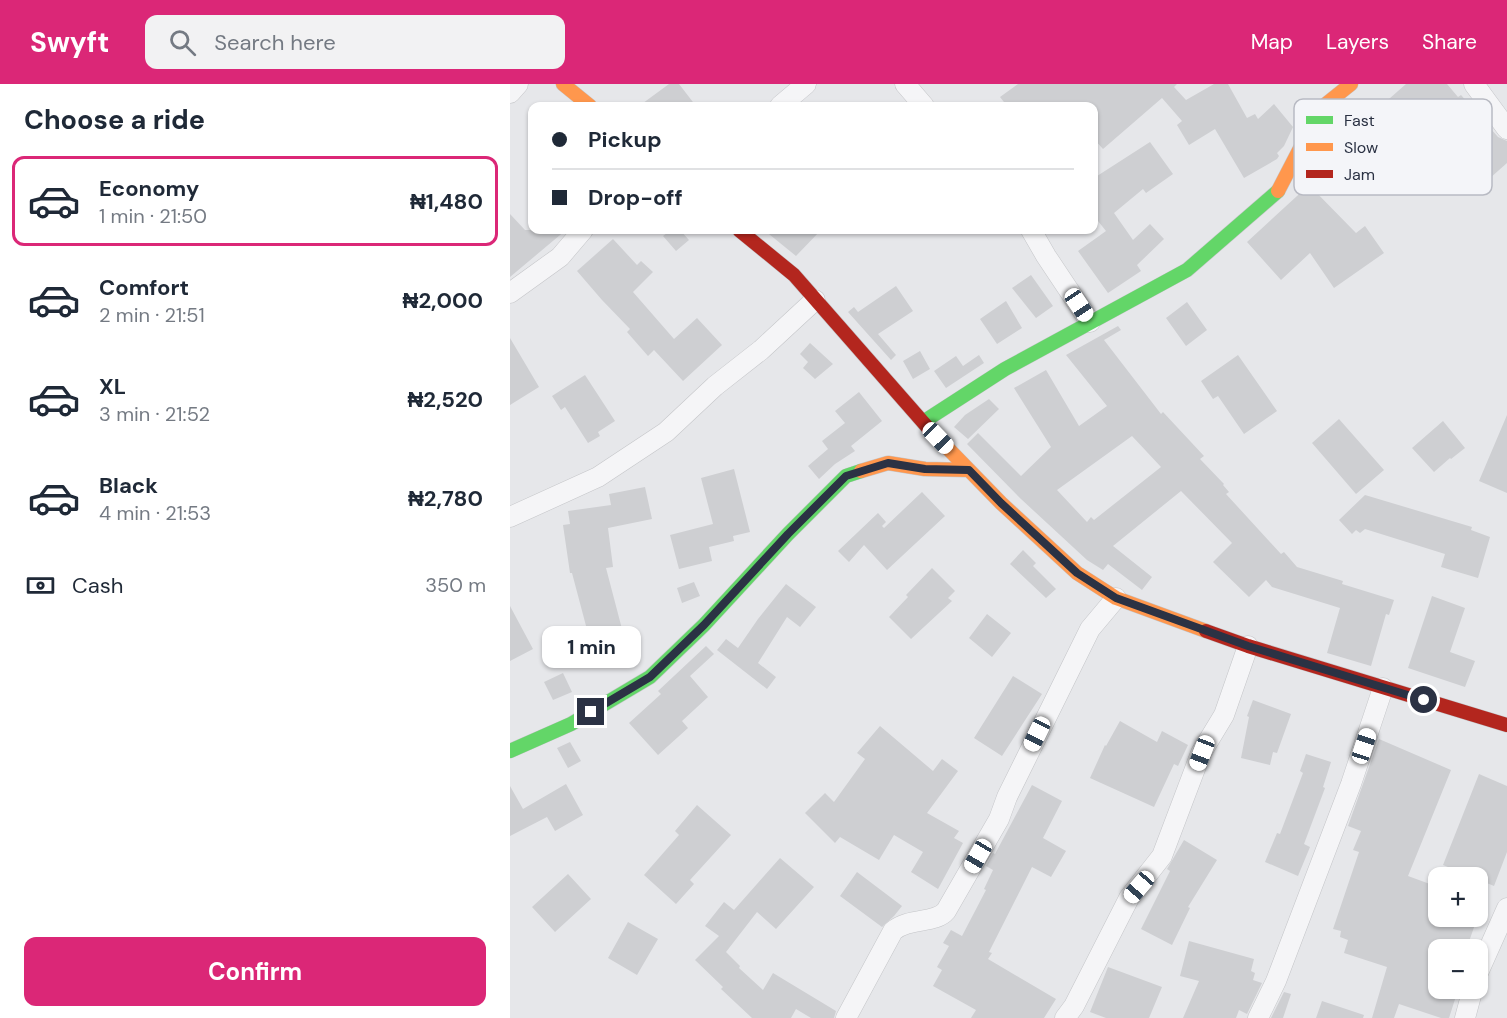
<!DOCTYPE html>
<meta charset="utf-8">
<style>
body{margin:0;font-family:"DM Sans",sans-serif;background:#f2f2f3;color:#1f2937;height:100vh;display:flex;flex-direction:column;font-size:22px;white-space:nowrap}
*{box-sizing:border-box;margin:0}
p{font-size:20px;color:#747a83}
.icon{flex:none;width:33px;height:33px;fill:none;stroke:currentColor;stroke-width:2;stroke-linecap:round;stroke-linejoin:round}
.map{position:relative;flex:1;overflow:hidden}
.panel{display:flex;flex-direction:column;background:#fff;width:510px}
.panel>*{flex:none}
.hud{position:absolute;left:18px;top:18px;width:570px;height:132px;border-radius:12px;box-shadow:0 2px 4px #0004;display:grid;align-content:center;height:132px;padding:0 24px;background:#fff}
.controls{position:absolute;left:918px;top:783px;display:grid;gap:12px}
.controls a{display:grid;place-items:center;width:60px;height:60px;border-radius:12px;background:#fff;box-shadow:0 2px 4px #0004;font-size:30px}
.end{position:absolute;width:27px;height:27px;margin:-14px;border:8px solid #2b3244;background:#fff;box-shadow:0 0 0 3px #fff}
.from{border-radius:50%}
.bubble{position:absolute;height:42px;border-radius:12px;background:#fff;box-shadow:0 2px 4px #0004;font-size:20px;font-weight:700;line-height:42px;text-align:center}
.car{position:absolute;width:18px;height:36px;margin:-18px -9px;border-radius:8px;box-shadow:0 0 4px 2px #0007;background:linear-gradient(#fff 24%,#345 0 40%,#fff 0 76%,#345 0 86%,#fff 0)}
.hud b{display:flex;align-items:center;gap:21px;height:57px;font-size:22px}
.hud b+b{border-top:2px solid #e0e1e3}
.hud i{width:15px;height:15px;background:#1f2937}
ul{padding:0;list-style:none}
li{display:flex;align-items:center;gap:18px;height:90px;margin:0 12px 9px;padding:0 12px;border:3px solid transparent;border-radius:12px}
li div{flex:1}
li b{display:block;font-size:22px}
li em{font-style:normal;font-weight:700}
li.current{border-color:#db2777}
li>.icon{width:54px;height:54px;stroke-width:1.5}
h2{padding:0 24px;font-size:27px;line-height:72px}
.pay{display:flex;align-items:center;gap:15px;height:66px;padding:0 24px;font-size:22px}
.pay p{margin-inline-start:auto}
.primary-button{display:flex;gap:12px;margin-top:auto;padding:12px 24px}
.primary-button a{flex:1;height:69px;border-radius:12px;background:#db2777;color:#fff;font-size:24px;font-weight:700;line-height:69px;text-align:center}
header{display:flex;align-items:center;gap:36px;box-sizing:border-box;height:84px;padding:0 30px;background:#db2777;color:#fff}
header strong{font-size:28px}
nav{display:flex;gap:33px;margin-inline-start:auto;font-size:21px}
.search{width:420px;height:54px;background:#f2f2f3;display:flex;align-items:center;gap:15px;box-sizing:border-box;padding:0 21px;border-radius:12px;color:#747a83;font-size:22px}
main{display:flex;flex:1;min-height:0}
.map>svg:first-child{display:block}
.building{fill:#cecfd2;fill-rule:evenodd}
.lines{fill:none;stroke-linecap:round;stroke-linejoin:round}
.street-casing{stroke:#c4c5c8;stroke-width:21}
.fast-casing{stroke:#c4c5c8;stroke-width:15}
.slow-casing{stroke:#c4c5c8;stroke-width:15}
.jam-casing{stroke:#c4c5c8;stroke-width:15}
.street{stroke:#f5f5f7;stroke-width:20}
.fast{stroke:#63d668;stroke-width:14}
.slow{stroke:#ff974d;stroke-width:14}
.jam{stroke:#b3261e;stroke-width:14}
.route{stroke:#2b3244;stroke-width:8}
.key{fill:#f4f5f9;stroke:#b8bac3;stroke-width:1.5}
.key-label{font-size:16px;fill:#2b3244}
</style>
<header>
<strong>Swyft</strong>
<div class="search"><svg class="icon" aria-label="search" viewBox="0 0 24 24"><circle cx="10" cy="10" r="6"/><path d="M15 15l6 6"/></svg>Search here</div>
<nav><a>Map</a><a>Layers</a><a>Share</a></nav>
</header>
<main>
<section class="panel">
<h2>Choose a ride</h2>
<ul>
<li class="current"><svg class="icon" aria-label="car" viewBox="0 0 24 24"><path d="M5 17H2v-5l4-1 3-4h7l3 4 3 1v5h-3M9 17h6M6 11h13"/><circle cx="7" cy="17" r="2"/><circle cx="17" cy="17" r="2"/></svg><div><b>Economy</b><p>1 min · 21:50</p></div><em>₦1,480</em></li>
<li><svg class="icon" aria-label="car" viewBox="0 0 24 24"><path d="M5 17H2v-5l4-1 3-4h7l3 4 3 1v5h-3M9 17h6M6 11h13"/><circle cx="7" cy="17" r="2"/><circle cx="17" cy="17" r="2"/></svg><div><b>Comfort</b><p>2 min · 21:51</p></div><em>₦2,000</em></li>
<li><svg class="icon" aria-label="car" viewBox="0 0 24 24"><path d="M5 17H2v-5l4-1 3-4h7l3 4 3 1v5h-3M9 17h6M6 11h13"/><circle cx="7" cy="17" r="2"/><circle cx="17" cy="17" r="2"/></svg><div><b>XL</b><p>3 min · 21:52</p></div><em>₦2,520</em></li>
<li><svg class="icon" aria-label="car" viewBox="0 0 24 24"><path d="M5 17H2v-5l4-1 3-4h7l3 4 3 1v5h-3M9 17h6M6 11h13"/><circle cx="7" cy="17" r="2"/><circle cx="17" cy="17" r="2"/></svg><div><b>Black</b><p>4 min · 21:53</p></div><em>₦2,780</em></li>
</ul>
<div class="pay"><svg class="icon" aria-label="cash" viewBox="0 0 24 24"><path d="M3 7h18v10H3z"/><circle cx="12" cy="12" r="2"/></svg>Cash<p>350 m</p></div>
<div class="primary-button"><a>Confirm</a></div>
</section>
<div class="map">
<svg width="997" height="934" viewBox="0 0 997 934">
<rect width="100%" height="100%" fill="#e6e7ea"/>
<!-- building -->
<path class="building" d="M159,0H169L186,22H129Z
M508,0H667L664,3L676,16L704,0H718L737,34L745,30L748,35L764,20L783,43L774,62L767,69L769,72L767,75L734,94L705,45L679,61L667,41L672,37L652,14L593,65L584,55V22H497L490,13Z
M896,0H937L948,13L951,11L988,53L997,57V79L971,102L952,82L969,67L924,19L893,47L871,22Z
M640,58L663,90L636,109L633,105L604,129L623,156L640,140L654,155L627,181L631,187L598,209L568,167L596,147L584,132V94Z
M799,101L846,149L855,142L874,169L824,204L800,169L771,196L737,158Z
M0,130L15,146H56L0,193Z
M161,146H170L179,156L166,167L153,152Z
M254,146H311L286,172Z
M103,155L127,181L131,177L143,188L123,208L164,255L187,234L212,261L173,297L144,266L138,272L117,248L120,245L92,216L67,187Z
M521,191L543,222L526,234L502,204Z
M386,202L403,227L368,250L386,271L381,276L338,228L344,223L348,228Z
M496,217L512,244L487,260L470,235Z
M677,218L697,246L676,262L656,234Z
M608,242L611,246L594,256L651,330L653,328L694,372L690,375L714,400L713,401L719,408L716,410L771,470L774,468L787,483L833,497L832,500L884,516L879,531L876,530L861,582L817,569L830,524L762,503L756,496L739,513L703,478L722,459L671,407L603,462L642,493L632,506L598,480L593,486L577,476L511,415L457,360L468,349L511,392L541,363L504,304L536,286L569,342L597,322L556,271ZM622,352L651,383L584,436L581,433L577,438L547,406Z
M0,254L29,303L0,321Z
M300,259L323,280L305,295L293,284L298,278L290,270Z
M410,267L420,285L403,295L393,277Z
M469,271L474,279L436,304L424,287L446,272L453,282Z
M728,271L767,327L734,350L708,312L703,315L691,297Z
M75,291L105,337L88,348L90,352L78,359L55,323L51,326L42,312Z
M349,308L372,337L341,362L345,367L325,380L309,395L298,382L318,365L312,357L335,339L325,327Z
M479,315L489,325L458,355L444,343L455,331Z
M997,331V409L969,397Z
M829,335L874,386L846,410L802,359Z
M933,337L955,364L941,375L940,374L924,388L902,364Z
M224,385L240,448L223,452L224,457L199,463L202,477L169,485L160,451L203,440L191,394Z
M135,403L142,435L98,444L103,483L96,484L117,564L84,572L62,489H60L53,441L60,440L58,427L101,421L99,410Z
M412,408L435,432L377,486L354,461L339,478L328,467L368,429L376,438L372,442L374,444Z
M855,411L962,443L961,446L980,453L968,494L931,483L935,470L855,445L850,449L846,446L842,450L829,436Z
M513,466L526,479L523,482L546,505L536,514L500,480Z
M422,484L445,507L438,514L442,517L401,555L379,533L398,513L396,511Z
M184,498L190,512L172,519L167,504Z
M276,500L306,523L290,543L277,533L248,579L266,593L257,605L207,566L216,555L228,564L248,535Z
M922,512L955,524L940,568L965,577L955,603L898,584Z
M0,522L23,565L0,577Z
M477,530L501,549L482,573L459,554Z
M196,562L204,570L180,592L198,613L172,637L178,644L148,671L119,639L151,610L148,607Z
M53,589L62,608L43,616L34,598Z
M503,592L532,610L492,672L464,654Z
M743,616L781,630L767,669L763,668L760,681L731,674L739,633L737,632Z
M610,637L647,658L652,647L678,661L668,682L664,680L644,723L580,694L595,661L596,662Z
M370,642L423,687L432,675L448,687L417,729L449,747L444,754L453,759L428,805L401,788L413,768L384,751L369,776L330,753L325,759L295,729L315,709L324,718L355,675L347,669Z
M869,655L941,686L898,792L928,803V832H968L956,866H928V904H943L942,907L947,909L939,934H931L889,920L884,934H862L877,883L834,869L838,856L830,853L831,847L823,845L849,768L843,766L851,747L838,742Z
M60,658L71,677L58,684L47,664Z
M796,670L821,678L813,703L815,704L794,760L800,763L788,792L755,778L767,749L770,750L793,689L790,687Z
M969,690L997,702V768L984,802L933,781Z
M56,700L73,731L45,747L37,733L0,752V702L13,725Z
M522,701L552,717L533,754L556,767L541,793L522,783L479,868L482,869L478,875L546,915L534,934H461L466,926L423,902L432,886L427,883L439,862L433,859L441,846L452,852L476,806L474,805L483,786L476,782L483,769L485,770Z
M187,721L221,751L180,796L184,800L166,820L134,791L169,751L165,747Z
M674,756L707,776L678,823L680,824L662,861L631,845L660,787L657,785Z
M270,774L304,803L266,845L247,828L216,868L230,882L229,884L253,906L263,889L326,927L324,934H301L286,925L281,934H242L211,905L213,903L185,876L209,852L195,842L214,818L224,826Z
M347,788L392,822L384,832L372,843L330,812Z
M58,790L81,815L45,848L22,823Z
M118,838L148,855L127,891L98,874Z
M679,857L744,875L741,887L745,889L743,896L752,899L737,930L729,926L726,934H673L689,897L670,892Z
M598,883L652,903L639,934H596L580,928Z
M774,908L781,910L773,934H761Z
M812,917L854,931L853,934H806Z"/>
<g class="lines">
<!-- street casing -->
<g class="street-casing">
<path id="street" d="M395,0L414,22
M964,0L997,45
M0,9L8,0
M270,22L296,0
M521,146L536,172L580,238
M0,209L50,173L73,146
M0,433L88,393L156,348L205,302L251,266L305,216
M968,889L997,824
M336,934L383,847C400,833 425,840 436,827L489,735L497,713L580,545L606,514
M555,934L564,922L619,814L652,772L691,669L714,631L738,562
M748,934L766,897L841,700L873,604
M955,934L963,904"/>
</g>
<!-- fast casing -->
<g class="fast-casing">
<path id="fast" d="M413,338L495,285L677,186L768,107
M0,667L61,640L140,593L194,541L278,450L336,392L351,387"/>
</g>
<!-- slow casing -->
<g class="slow-casing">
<path id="slow" d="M53,0L80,22
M768,107L811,24L841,0
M419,345L491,419L567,489L606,514L696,547
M351,387L378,379L415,385L459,386"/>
</g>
<!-- jam casing -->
<g class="jam-casing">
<path id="jam" d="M229,146L284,191L419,345
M696,547L738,562L997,641"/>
</g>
<!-- street -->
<use href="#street" class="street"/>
<!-- fast -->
<use href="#fast" class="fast"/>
<!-- slow -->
<use href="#slow" class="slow"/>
<!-- jam -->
<use href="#jam" class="jam"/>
</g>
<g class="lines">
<!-- route -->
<path class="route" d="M81,628L140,593L194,541L278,450L336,392L378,379L415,385L459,386L491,419L567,489L606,514L738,562L914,616"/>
</g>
<!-- legend -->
<rect x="784" y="15" width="198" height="96" rx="9" class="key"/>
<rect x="796" y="32" width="27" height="8" fill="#63d668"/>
<rect x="796" y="59" width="27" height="8" fill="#ff974d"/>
<rect x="796" y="86" width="27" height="8" fill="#b3261e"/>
<g class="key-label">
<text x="834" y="42">Fast</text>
<text x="834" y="69">Slow</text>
<text x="834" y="96">Jam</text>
</g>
</svg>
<div class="controls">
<a>+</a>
<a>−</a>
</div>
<i class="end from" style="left:914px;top:616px"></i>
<i class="end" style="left:81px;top:628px"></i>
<div class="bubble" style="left:32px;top:542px;width:99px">1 min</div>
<i class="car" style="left:569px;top:221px;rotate:146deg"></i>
<i class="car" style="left:428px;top:354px;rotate:136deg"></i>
<i class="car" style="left:527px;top:650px;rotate:206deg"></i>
<i class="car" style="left:854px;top:662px;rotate:18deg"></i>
<i class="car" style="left:692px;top:669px;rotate:201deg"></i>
<i class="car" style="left:468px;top:772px;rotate:210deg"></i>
<i class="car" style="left:629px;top:803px;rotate:221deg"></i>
<div class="hud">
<b><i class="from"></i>Pickup</b>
<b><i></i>Drop-off</b>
</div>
</div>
</main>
